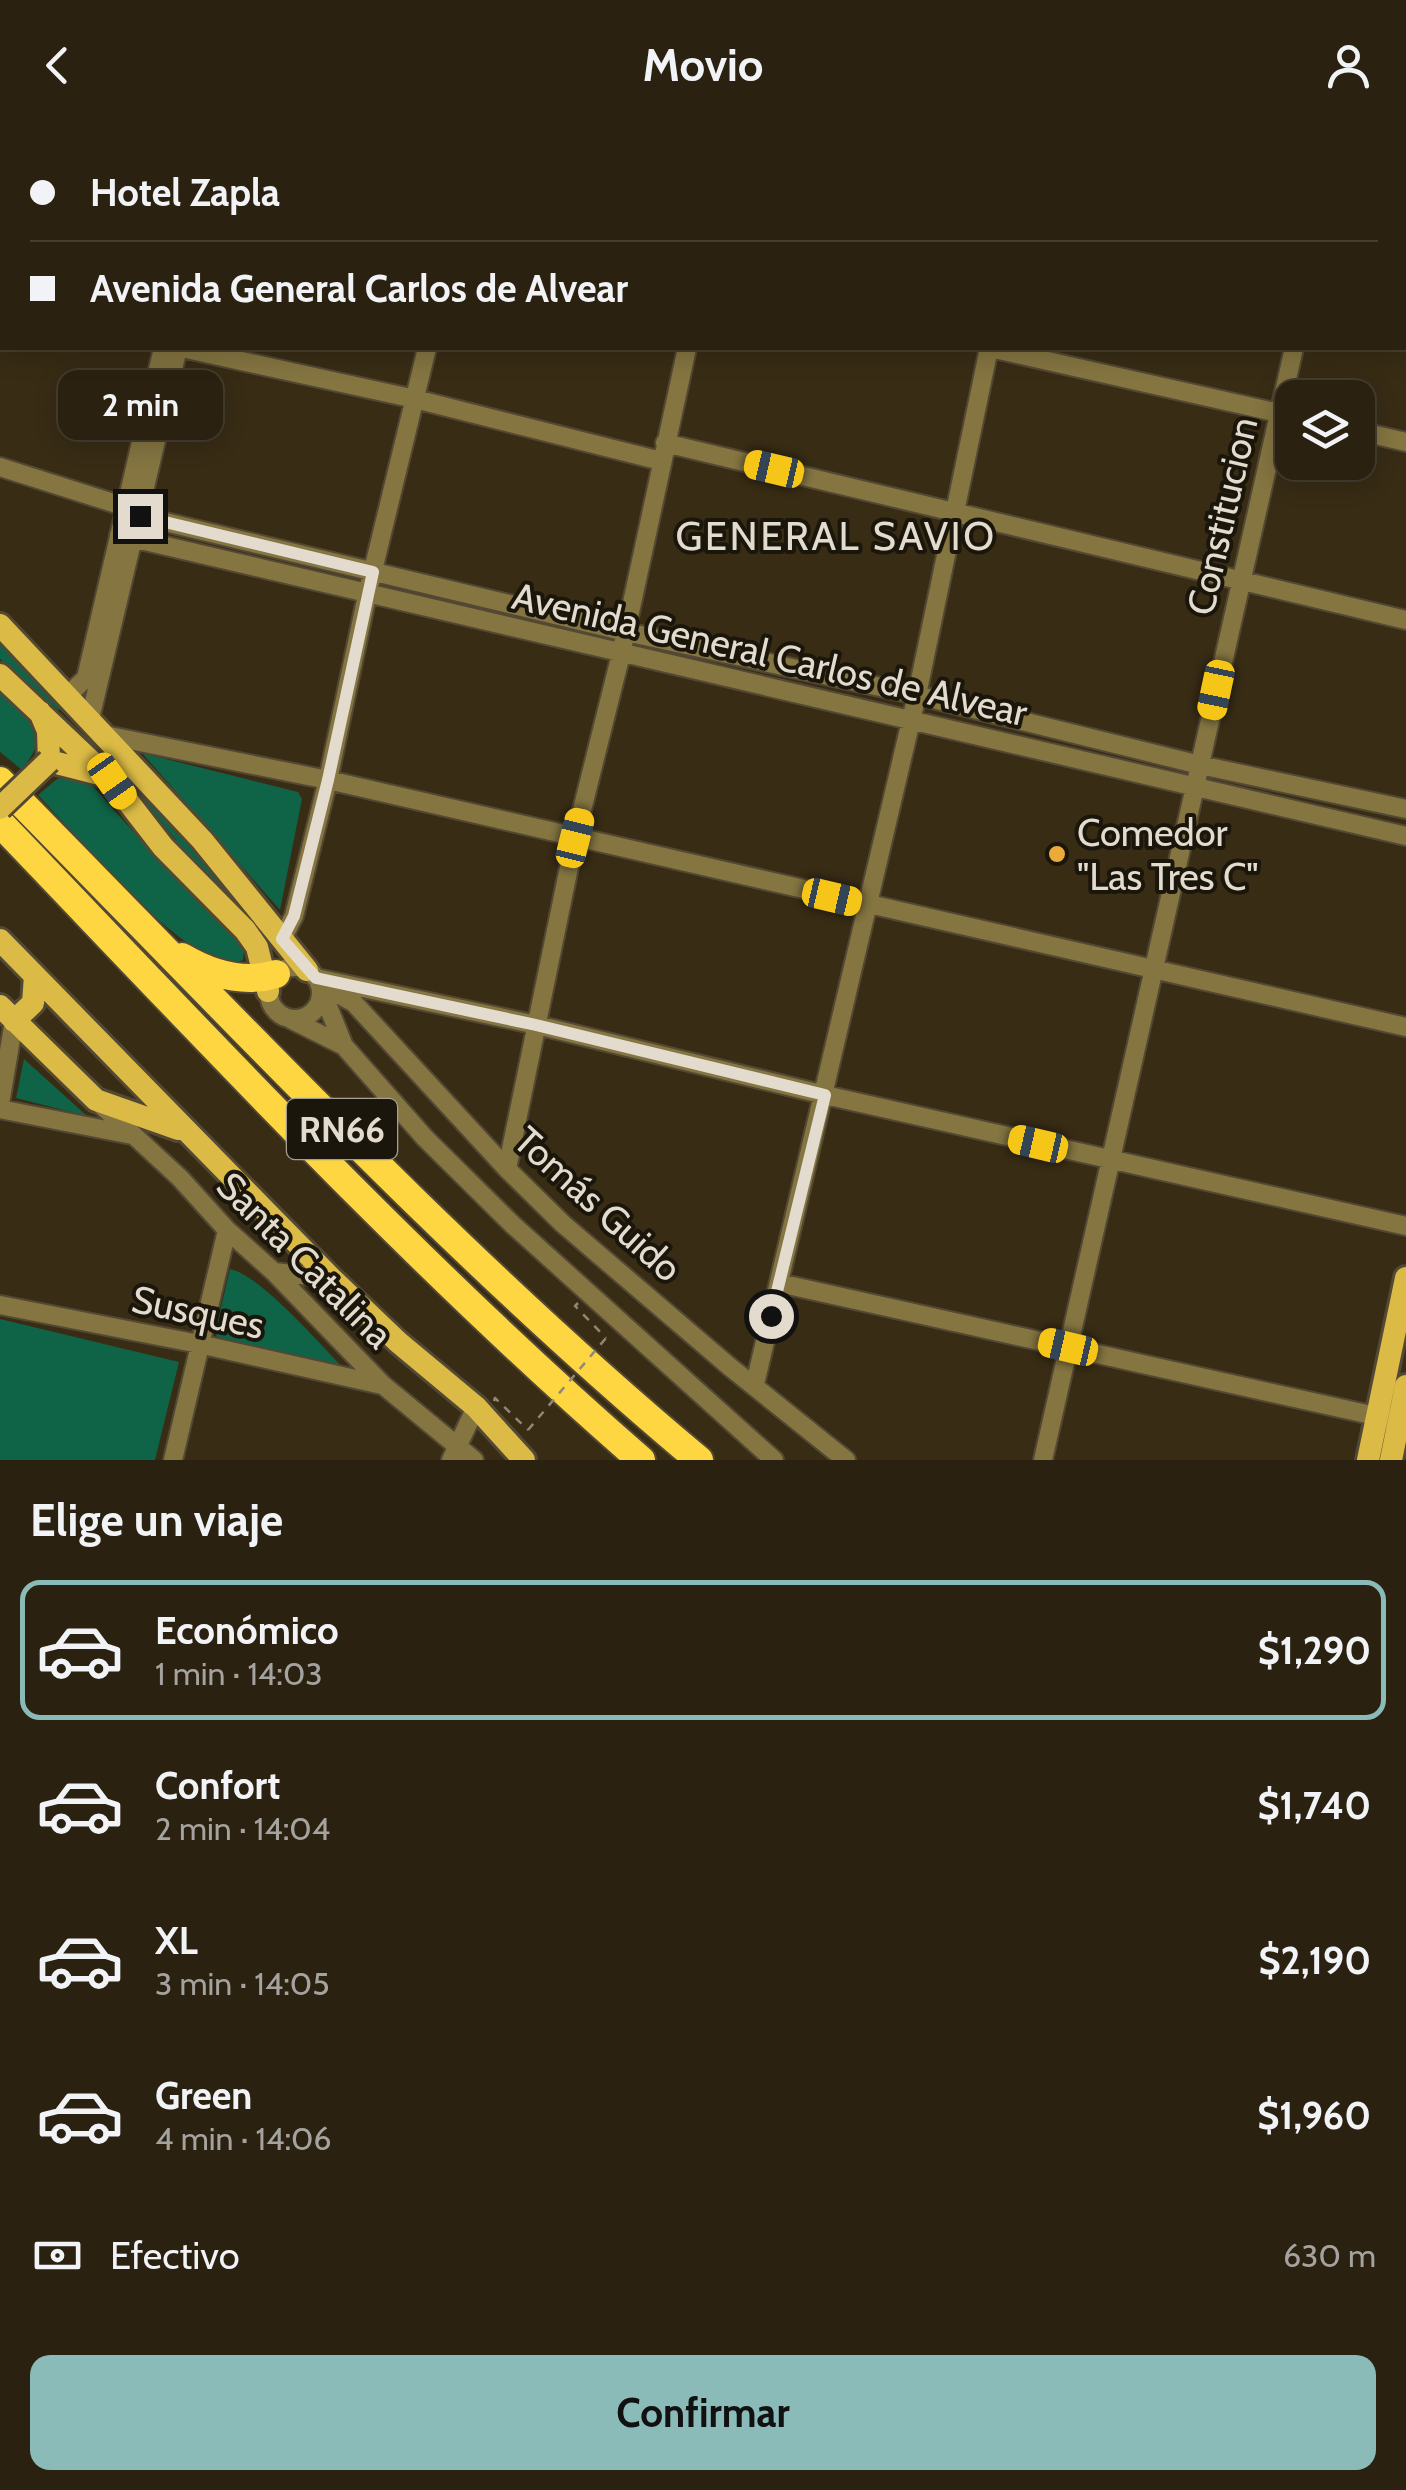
<!DOCTYPE html>
<html lang="es">
<meta charset="utf-8">
<style>
body{margin:0;font-family:Cabin,sans-serif;background:#322919;color:#f1f3f6;height:100vh;display:flex;flex-direction:column;font-size:38px;white-space:nowrap}
*{box-sizing:border-box;margin:0}
p{font-size:32px;color:#a5a39f}
.icon{flex:none;width:55px;height:55px;fill:none;stroke:currentColor;stroke-width:2;stroke-linecap:round;stroke-linejoin:round}
.map{position:relative;height:1330px;overflow:hidden}
.drawer{display:flex;flex-direction:column;background:#2a2110;flex:1}
.drawer>*{flex:none}
.guide{position:absolute;left:0px;top:0px;width:1408px;height:220px;box-shadow:0 5px 25px #0003,0 0 0 2px #463e30;display:grid;align-content:center;height:220px;padding:0 30px;background:#2a2110}
.tools{position:absolute;left:1275px;top:250px;display:grid;gap:20px}
.tools a{display:grid;place-items:center;width:100px;height:100px;border-radius:20px;background:#2a2110;box-shadow:0 5px 25px #0003,0 0 0 2px #463e30;font-size:50px}
.end{position:absolute;width:45px;height:45px;margin:-22px;border:12px solid #e3dcce;background:#111;box-shadow:0 0 0 5px #111}
.from{border-radius:50%}
.bubble{position:absolute;height:70px;border-radius:20px;background:#2a2110;box-shadow:0 5px 25px #0003,0 0 0 2px #463e30;font-size:32px;font-weight:800;line-height:70px;text-align:center}
.car{position:absolute;width:30px;height:60px;margin:-30px -15px;border-radius:12px;box-shadow:0 0 8px 2px #0007;background:linear-gradient(#f5c518 24%,#345 0 40%,#f5c518 0 76%,#345 0 86%,#f5c518 0)}
.guide b{display:flex;align-items:center;gap:35px;height:95px;font-size:38px}
.guide b+b{border-top:2px solid #463e30}
.guide i{width:25px;height:25px;background:#f1f3f6}
ul{padding:0;list-style:none}
li{display:flex;align-items:center;gap:30px;height:140px;margin:0 20px 15px;padding:0 10px;border:5px solid transparent;border-radius:20px}
li div{flex:1}
li b{display:block;font-size:38px}
li em{font-style:normal;font-weight:800}
li.on{border-color:#8bbbb9}
li>.icon{width:90px;height:90px;stroke-width:1.5}
h2{padding:0 30px;font-size:45px;line-height:120px}
.pay{display:flex;align-items:center;gap:25px;height:110px;padding:0 30px;font-size:38px}
.pay p{margin-inline-start:auto}
.action{display:flex;gap:20px;margin-top:auto;padding:20px 30px}
.action a{flex:1;height:115px;border-radius:20px;background:#8bbbb9;color:#111;font-size:40px;font-weight:800;line-height:115px;text-align:center}
header{display:flex;justify-content:space-between;align-items:center;height:130px;padding:0 30px;background:#2a2110;font-size:45px;font-weight:800}
.map>svg:first-child{display:block}
.green{fill:#0f6347}
.lines{fill:none;stroke-linecap:round;stroke-linejoin:round}
.stream{stroke:#3b87b5;stroke-width:5}
.minor-casing{stroke:#534833;stroke-width:22}
.major-casing{stroke:#534833;stroke-width:28}
.highway-casing{stroke:#534833;stroke-width:32}
.path{stroke:#908775;stroke-width:2.5;stroke-dasharray:8 8;stroke-linecap:butt}
.minor{stroke:#847541;stroke-width:18}
.major{stroke:#dbbb45;stroke-width:22}
.highway{stroke:#fdd641;stroke-width:28}
.major-bridge-casing{stroke:#534833;stroke-width:28;stroke-linecap:butt}
.path-bridge{stroke:#908775;stroke-width:2.5;stroke-dasharray:8 8;stroke-linecap:butt}
.major-bridge{stroke:#dbbb45;stroke-width:22}
.route{stroke:#e3dcce;stroke-width:12}
.poi-dot{fill:#ebaa39;stroke:#1b160b;stroke-width:4}
.labels{text-anchor:middle;dominant-baseline:central;stroke-width:8;stroke-linejoin:round;paint-order:stroke}
.shield{fill:#1b160b;stroke:#a7a194;stroke-width:2.5}
.shield-label{font-size:35px;font-weight:bold;fill:#e3dcce}
.street-label{font-size:38px;fill:#e3dcce;stroke:#1b160b}
.poi-label{font-size:38px;fill:#e3dcce;stroke:#1b160b;text-anchor:start}
.neighbourhood-label{font-size:40px;letter-spacing:2.5px;fill:#e3dcce;stroke:#1b160b}
</style>
<header><svg class="icon" aria-label="back" viewBox="0 0 24 24"><path d="M15 5l-7 7 7 7"/></svg>Movio<svg class="icon" aria-label="person" viewBox="0 0 24 24"><circle cx="12" cy="8" r="4"/><path d="M4 21q1-7 8-7t8 7"/></svg></header>
<div class="map">
<svg width="1406" height="1330" viewBox="0 0 1406 1330">
<rect width="100%" height="100%" fill="#382c15"/>
<!-- green -->
<path class="green" d="M0,511L162,677L233,765L235,777L173,717L176,710L104,623L62,579L58,580L0,529Z
M0,562C26,587 54,605 21,639L0,622Z
M142,623L298,662L302,669L280,780Z
M68,647L90,653L154,725L216,783L244,819L243,830C197,853 70,698 38,665L57,649Z
M24,929L87,986L16,968Z
M230,1139C261,1145 324,1219 349,1244L219,1211L215,1203Z
M0,1189L179,1232L155,1330H0Z"/>
<g class="lines">
<!-- stream -->
<path class="stream" d="M131,2L133,0
M0,189L2,188"/>
<!-- minor casing -->
<g class="minor-casing">
<path id="minor" d="M849,0L859,2
M210,2L211,0
M228,2L229,0
M476,2V0
M738,2L739,0
M1036,2L1037,0
M1193,2V0
M1405,129L1406,130
M182,218L415,269L661,331
M990,218L1292,286
M1358,301L1406,312
M665,313L1406,490
M0,337L126,377L140,386L626,502L917,565L1200,635L1406,679
M119,405L1406,706
M68,565L86,548L163,218
M90,589L178,218
M105,605L328,650L1406,897
M282,809L294,786L328,650L367,465L427,218
M269 863a26 26 0 1 1 52 0a26 26 0 1 1-52 0Z
M316,848L537,895L825,965L1406,1096
M324,856L354,873L507,1039L563,1094L730,1237L846,1330
M321,859L344,916L425,1008L513,1095L774,1330
M290,889L344,916
M0,974L14,891
M100,974L180,1048L227,1100L274,1142L383,1255L474,1330
M0,979L132,1005
M507,1039L575,708L621,524L687,218
M274,1142L331,1148
M779,1153L1389,1289
M0,1175L199,1214L382,1255
M755,1254L917,565L989,218
M173,1330L227,1100
M451,1330L476,1277
M1043,1330L1294,218"/>
</g>
<!-- major casing -->
<g class="major-casing">
<path id="major" d="M0,495L202,710L307,840
M0,545L112,651L163,717L245,800L257,817L268,861
M40,582L48,601L49,631L100,644
M0,810L331,1148L398,1212L476,1277L524,1330
M0,876L96,970L178,999
M14,891L33,873L35,846
M1368,1330L1406,1148
M1391,1330L1406,1256"/>
</g>
<!-- highway casing -->
<g class="highway-casing">
<path id="highway" d="M0,651C228,882 450,1122 699,1330
M0,693C208,910 413,1132 641,1330
M182,827C211,844 243,854 276,844"/>
</g>
<!-- path -->
<path class="path" d="M578,1173L575,1176L606,1208
M494,1271L495,1268L528,1300"/>
<!-- minor -->
<use href="#minor" class="minor"/>
<!-- major -->
<use href="#major" class="major"/>
<!-- highway -->
<use href="#highway" class="highway"/>
<!-- major-bridge casing -->
<g class="major-bridge-casing">
<path id="major-bridge" d="M0,678L49,631"/>
</g>
<!-- path-bridge -->
<path class="path-bridge" d="M528,1300L606,1208"/>
<!-- major-bridge -->
<use href="#major-bridge" class="major-bridge"/>
</g>
<g class="lines">
<!-- route -->
<path class="route" d="M140,386L373,442L328,650L294,786L282,809L316,848L536,895L825,965L771,1186"/>
</g>
<!-- markers -->
<circle class="poi-dot" cx="1057" cy="724" r="10"/>
<g class="labels">
<!-- shield labels -->
<rect class="shield" x="287" y="969" width="110" height="60" rx="8"/>
<g class="shield-label">
<text x="342" y="999">RN66</text>
</g>
<!-- street labels -->
<g class="street-label">
<text transform="translate(1222 386) rotate(-77)">Constitucion</text>
<text transform="translate(770 524) rotate(13)">Avenida General Carlos de Alvear</text>
<text transform="translate(598 1074) rotate(42)">Tomás Guido</text>
<text transform="translate(305 1130) rotate(45)">Santa Catalina</text>
<text transform="translate(198 1182) rotate(12)">Susques</text>
</g>
<!-- poi labels -->
<g class="poi-label">
<text x="1077" y="702">Comedor<tspan x="1077" dy="44">"Las Tres C"</tspan></text>
</g>
<!-- neighbourhood labels -->
<g class="neighbourhood-label">
<text x="836" y="405">GENERAL SAVIO</text>
</g>
</g>
</svg>
<div class="tools">
<a><svg class="icon" aria-label="layers" viewBox="0 0 24 24"><path d="M12 4l9 5-9 5-9-5zM3 14l9 5 9-5"/></svg></a>
</div>
<i class="end from" style="left:771px;top:1186px"></i>
<i class="end" style="left:140px;top:386px"></i>
<div class="bubble" style="left:58px;top:240px;width:165px">2 min</div>
<i class="car" style="left:774px;top:339px;rotate:283deg"></i>
<i class="car" style="left:1216px;top:560px;rotate:192deg"></i>
<i class="car" style="left:112px;top:651px;rotate:145deg"></i>
<i class="car" style="left:575px;top:708px;rotate:14deg"></i>
<i class="car" style="left:832px;top:767px;rotate:103deg"></i>
<i class="car" style="left:1038px;top:1014px;rotate:283deg"></i>
<i class="car" style="left:1068px;top:1217px;rotate:283deg"></i>
<div class="guide">
<b><i class="from"></i>Hotel Zapla</b>
<b><i></i>Avenida General Carlos de Alvear</b>
</div>
</div>
<section class="drawer">
<h2>Elige un viaje</h2>
<ul>
<li class="on"><svg class="icon" aria-label="car" viewBox="0 0 24 24"><path d="M5 17H2v-5l4-1 3-4h7l3 4 3 1v5h-3M9 17h6M6 11h13"/><circle cx="7" cy="17" r="2"/><circle cx="17" cy="17" r="2"/></svg><div><b>Económico</b><p>1 min · 14:03</p></div><em>$1,290</em></li>
<li><svg class="icon" aria-label="car" viewBox="0 0 24 24"><path d="M5 17H2v-5l4-1 3-4h7l3 4 3 1v5h-3M9 17h6M6 11h13"/><circle cx="7" cy="17" r="2"/><circle cx="17" cy="17" r="2"/></svg><div><b>Confort</b><p>2 min · 14:04</p></div><em>$1,740</em></li>
<li><svg class="icon" aria-label="car" viewBox="0 0 24 24"><path d="M5 17H2v-5l4-1 3-4h7l3 4 3 1v5h-3M9 17h6M6 11h13"/><circle cx="7" cy="17" r="2"/><circle cx="17" cy="17" r="2"/></svg><div><b>XL</b><p>3 min · 14:05</p></div><em>$2,190</em></li>
<li><svg class="icon" aria-label="car" viewBox="0 0 24 24"><path d="M5 17H2v-5l4-1 3-4h7l3 4 3 1v5h-3M9 17h6M6 11h13"/><circle cx="7" cy="17" r="2"/><circle cx="17" cy="17" r="2"/></svg><div><b>Green</b><p>4 min · 14:06</p></div><em>$1,960</em></li>
</ul>
<div class="pay"><svg class="icon" aria-label="cash" viewBox="0 0 24 24"><path d="M3 7h18v10H3z"/><circle cx="12" cy="12" r="2"/></svg>Efectivo<p>630 m</p></div>
<div class="action"><a>Confirmar</a></div>
</section>
